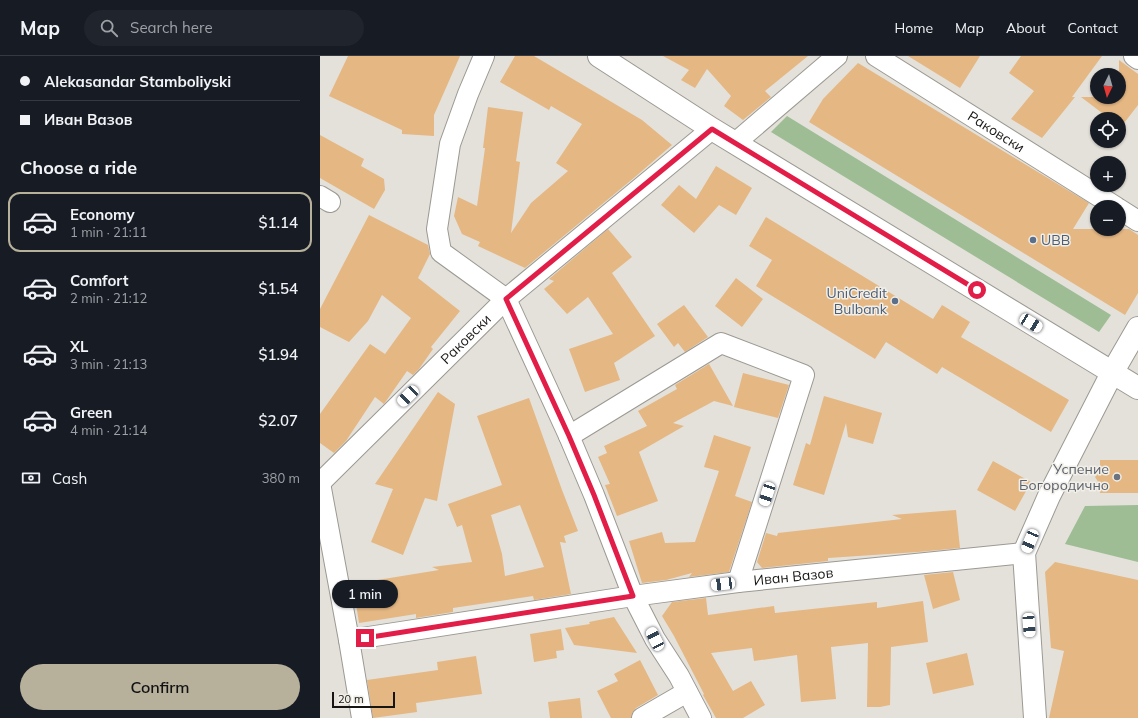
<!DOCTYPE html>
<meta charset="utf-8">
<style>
body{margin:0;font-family:Mulish,sans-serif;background:#20242c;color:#f1f3f6;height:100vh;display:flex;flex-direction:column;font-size:15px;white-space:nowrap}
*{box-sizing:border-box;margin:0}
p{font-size:13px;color:#9ea1a6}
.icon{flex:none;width:22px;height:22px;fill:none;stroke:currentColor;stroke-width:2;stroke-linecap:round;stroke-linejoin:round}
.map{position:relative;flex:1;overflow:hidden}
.sheet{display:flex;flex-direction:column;background:#171b24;width:320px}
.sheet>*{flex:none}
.hud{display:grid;align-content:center;height:88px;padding:0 20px;background:#171b24}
.needle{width:26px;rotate:185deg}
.controls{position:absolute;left:770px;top:12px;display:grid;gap:8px}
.controls a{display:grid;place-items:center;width:36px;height:36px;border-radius:50%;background:#171b24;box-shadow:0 1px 3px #0004;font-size:20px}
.scale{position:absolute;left:12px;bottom:10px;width:63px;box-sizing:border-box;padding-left:4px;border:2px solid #161513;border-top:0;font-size:11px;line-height:14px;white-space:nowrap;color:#161513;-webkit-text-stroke:3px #f1efe7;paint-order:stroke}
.end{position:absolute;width:18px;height:18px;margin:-9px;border:5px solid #e11d48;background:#fff;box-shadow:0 0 0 2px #fff}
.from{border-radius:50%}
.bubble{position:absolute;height:28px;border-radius:14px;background:#171b24;box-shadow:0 1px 3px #0004;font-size:13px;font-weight:600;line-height:28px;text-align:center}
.car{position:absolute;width:12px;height:24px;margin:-12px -6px;border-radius:5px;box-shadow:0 0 3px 1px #0007;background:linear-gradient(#fff 24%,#345 0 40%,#fff 0 76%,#345 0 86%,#fff 0)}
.hud b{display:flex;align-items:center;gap:14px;height:38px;font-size:15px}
.hud b+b{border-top:1px solid #363941}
.hud i{width:10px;height:10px;background:#f1f3f6}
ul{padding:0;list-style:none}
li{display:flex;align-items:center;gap:12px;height:60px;margin:0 8px 6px;padding:0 12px;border:2px solid transparent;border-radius:12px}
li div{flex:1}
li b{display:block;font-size:15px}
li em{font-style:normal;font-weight:600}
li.current{border-color:#b7b19c}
li>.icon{width:36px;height:36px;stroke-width:1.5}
h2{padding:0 20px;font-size:18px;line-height:48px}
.pay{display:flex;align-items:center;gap:10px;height:44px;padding:0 20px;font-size:15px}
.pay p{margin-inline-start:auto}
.primary-button{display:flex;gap:8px;margin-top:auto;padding:8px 20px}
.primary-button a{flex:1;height:46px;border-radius:24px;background:#b7b19c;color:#111;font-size:16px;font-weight:600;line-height:46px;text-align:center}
header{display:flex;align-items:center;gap:24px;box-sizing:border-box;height:56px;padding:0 20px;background:#171b24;border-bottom:1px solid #363941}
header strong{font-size:19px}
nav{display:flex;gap:22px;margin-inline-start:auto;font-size:14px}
.search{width:280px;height:36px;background:#20242c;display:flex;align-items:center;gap:10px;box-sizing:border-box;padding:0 14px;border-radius:22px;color:#9ea1a6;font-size:15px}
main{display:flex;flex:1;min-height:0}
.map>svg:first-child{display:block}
.green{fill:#9ebd95}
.building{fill:#e5b783;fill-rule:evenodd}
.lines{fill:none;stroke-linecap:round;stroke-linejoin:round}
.street-casing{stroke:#9b9992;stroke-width:22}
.secondary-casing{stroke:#9b9992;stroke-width:24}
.street{stroke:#fff;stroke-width:20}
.secondary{stroke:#fff;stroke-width:22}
.route{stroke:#e11d48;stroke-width:5}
.service-dot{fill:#5c6f8a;stroke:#f1efe7;stroke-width:1.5}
.worship-dot{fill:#6b7280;stroke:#f1efe7;stroke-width:1.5}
.labels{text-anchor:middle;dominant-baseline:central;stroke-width:3;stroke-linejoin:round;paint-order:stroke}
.street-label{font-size:14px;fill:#161513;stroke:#f1efe7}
.service-label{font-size:14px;fill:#4e5e75;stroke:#f1efe7;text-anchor:start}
.worship-label{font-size:14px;fill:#5b616d;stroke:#f1efe7;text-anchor:end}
</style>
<header>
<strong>Map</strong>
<div class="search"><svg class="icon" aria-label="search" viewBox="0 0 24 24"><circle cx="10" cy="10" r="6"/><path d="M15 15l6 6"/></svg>Search here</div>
<nav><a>Home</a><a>Map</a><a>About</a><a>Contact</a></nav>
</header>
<main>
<section class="sheet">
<div class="hud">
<b><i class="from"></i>Alekasandar Stamboliyski</b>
<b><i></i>Иван Вазов</b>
</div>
<h2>Choose a ride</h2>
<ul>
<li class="current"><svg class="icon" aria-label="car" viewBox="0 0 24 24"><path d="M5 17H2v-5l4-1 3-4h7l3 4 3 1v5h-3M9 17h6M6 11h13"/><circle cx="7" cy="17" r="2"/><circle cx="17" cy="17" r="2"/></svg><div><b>Economy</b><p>1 min · 21:11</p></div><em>$1.14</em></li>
<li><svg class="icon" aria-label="car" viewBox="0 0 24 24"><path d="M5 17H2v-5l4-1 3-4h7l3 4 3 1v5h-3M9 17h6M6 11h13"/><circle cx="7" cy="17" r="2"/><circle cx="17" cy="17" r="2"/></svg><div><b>Comfort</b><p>2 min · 21:12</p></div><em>$1.54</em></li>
<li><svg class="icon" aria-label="car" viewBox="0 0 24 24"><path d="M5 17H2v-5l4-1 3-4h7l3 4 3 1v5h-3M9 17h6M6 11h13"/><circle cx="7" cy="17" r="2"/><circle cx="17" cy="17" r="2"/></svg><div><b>XL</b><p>3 min · 21:13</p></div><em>$1.94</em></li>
<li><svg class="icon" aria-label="car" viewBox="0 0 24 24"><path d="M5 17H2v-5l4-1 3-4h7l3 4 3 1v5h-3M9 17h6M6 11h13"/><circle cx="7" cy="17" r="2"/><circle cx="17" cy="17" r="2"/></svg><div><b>Green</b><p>4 min · 21:14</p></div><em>$2.07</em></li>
</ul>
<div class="pay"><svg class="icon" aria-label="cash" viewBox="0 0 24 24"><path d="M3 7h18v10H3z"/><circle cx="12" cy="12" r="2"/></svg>Cash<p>380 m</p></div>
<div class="primary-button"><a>Confirm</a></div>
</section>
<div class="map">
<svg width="818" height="662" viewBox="0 0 818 662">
<rect width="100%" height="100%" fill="#e4e1da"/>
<!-- green -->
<path class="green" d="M467,60L791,259L779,276L451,76Z
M818,449V506L745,488L765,450Z"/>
<!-- building -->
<path class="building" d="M28,0H140L114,59V80L82,78V74L9,40Z
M195,0H214L322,64L352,89L315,121L205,212L158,190L160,186L142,178L134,160L138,141L157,150L165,92H163L168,51L203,56L196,105L200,106L191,177L211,147L248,115L236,107L262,68L231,50L229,54L180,26Z
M343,0H488L445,35L451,41L423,64L404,50L411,40L387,13L375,32L361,24L369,14Z
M588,0H660L640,32Z
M701,0H782L752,41H755L722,82L691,63L714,35L689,17Z
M799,4L818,18V49L801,71L799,70V63H790L761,41H799Z
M538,7L769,147L753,173H809L818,179V237L805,259L489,66L503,43Z
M0,79L44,103L41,110L64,123L65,134L54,153L0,122Z
M396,110L432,132L416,159L399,149L374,177L341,149L359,129L376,143Z
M49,159L108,189L110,198L98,222L140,255L111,291L113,293L99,313L93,319L87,315L64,348L55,341L26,385L14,397L0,387V358L50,288L65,298L91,262L62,239L48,265L29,286L0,271V253Z
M446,161L613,263L622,249L650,266L641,281L749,344L731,376L622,311L617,318L566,286L555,303L436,230L452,204L429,190Z
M288,173L312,201L292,217L335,280L294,307L300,324L265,336L249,293L293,278L268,241L247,258L224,233L234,225L229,223Z
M416,222L443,243L422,271L395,250Z
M364,249L388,281L365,296L358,287L354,291L337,268Z
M389,308L413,350L394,345L353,367L364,370L319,396L338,445L297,460L285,429L290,428L278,401L287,397L284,390L327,370L318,355L357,333L355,329Z
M423,317L469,329L458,362L414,351Z
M118,336L135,348L117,445L105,442L83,499L51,486L73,433L55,428Z
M504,340L562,357L553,388L528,381L526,367L504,439L473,429L486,387L490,389Z
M209,342L242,434L258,475L244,480L246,487L240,486L251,538L214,544L213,540L133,552V556L96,562V558L39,567L33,528L119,514L112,511L152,506L142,469L137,471L128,448L182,429L157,360ZM200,449L224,511L185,520L182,498L171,459Z
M394,379L431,391L415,440L432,446L409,516L369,521L372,517L346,524L322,527L309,485L342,476L345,487L375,486L399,415L384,411Z
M780,404H818V437H780L779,427L775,421L780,416Z
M673,405L711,426L695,455L657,434Z
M636,454L640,492L598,496L508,502V505L442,512L437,506L446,477L457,480L458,477L582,463L572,459Z
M735,506L818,524V662H729L744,595L731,592L725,516Z
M633,516L640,544L613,553L604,519Z
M386,542L388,559L454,550L455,557L557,546V552L603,545L608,586L571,591L570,649L560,651H547L548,587L511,591L516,643L481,646L477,599L434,605L432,592L391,597L413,635L431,625L445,649L423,662H396L383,639L384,638L354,580L342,560L352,546Z
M294,561L317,597L254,589L245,572L270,568L269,566Z
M241,573L244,594L236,595L237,602L214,606L210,578Z
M647,597L654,629L613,638L606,607Z
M156,600L162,638L96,647L97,656L53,662L47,624L118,614L117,606Z
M320,604L338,639L316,652L312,657L311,662H291L277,635L298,625L294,618Z
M260,642L262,662H230L228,646Z"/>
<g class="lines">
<!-- street casing -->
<g class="street-casing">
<g id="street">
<path d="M164,0L148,38L130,88L117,173L121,196L186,243L249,380L274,439L313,540L335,583L359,620L381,662"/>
<path id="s1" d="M556,0L796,151"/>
<path d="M814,0L818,3"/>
<path d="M415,87L517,0"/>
<path d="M0,140L10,146"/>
<path d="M799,153L818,165"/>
<path d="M249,380L401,287L484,319L418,526"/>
<path id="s2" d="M0,427L186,243L392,73"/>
<path d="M0,427L29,584L42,662"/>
<path id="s3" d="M29,584L313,540L418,526L704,497"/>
<path d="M322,662L367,636"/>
</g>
</g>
<!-- secondary casing -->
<g class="secondary-casing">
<path id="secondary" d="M279,0L392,73L818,332
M715,662L704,497L729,440L792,317L818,272"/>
</g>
<!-- street -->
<use href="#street" class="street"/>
<!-- secondary -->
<use href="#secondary" class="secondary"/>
</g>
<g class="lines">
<!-- route -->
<path class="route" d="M45,582L313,540L274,439L249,380L186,243L392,73L657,234"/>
</g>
<!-- markers -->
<g class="service-dot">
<circle cx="713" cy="184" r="4"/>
<circle cx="575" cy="245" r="4"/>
</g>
<circle class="worship-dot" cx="797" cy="421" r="4"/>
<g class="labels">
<!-- street labels -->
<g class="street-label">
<text stroke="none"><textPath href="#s1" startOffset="142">Раковски</textPath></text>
<text stroke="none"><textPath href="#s2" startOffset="205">Раковски</textPath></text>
<text stroke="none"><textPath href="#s3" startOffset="449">Иван Вазов</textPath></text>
</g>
<!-- service labels -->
<g class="service-label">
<text x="721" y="184">UBB</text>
<text x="567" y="237" text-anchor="end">UniCredit<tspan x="567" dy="16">Bulbank</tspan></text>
</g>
<!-- worship labels -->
<g class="worship-label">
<text x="789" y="413">Успение<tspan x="789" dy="16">Богородично</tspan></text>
</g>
</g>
</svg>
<div class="controls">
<a><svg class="needle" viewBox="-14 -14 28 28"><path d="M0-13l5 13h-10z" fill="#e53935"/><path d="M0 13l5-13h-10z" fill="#9ea1a6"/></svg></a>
<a><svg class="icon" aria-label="locate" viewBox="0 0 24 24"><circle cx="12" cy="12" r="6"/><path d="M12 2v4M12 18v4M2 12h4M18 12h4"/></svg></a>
<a>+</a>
<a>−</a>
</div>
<div class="scale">20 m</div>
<i class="end from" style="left:657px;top:234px"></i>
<i class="end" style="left:45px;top:582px"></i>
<div class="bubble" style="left:12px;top:524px;width:66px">1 min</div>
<i class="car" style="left:711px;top:267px;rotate:121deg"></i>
<i class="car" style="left:88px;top:340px;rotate:226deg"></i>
<i class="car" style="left:447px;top:438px;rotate:198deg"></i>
<i class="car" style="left:710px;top:485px;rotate:203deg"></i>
<i class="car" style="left:403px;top:528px;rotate:263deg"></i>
<i class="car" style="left:709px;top:569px;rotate:176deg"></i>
<i class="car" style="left:335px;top:583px;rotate:333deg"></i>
</div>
</main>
